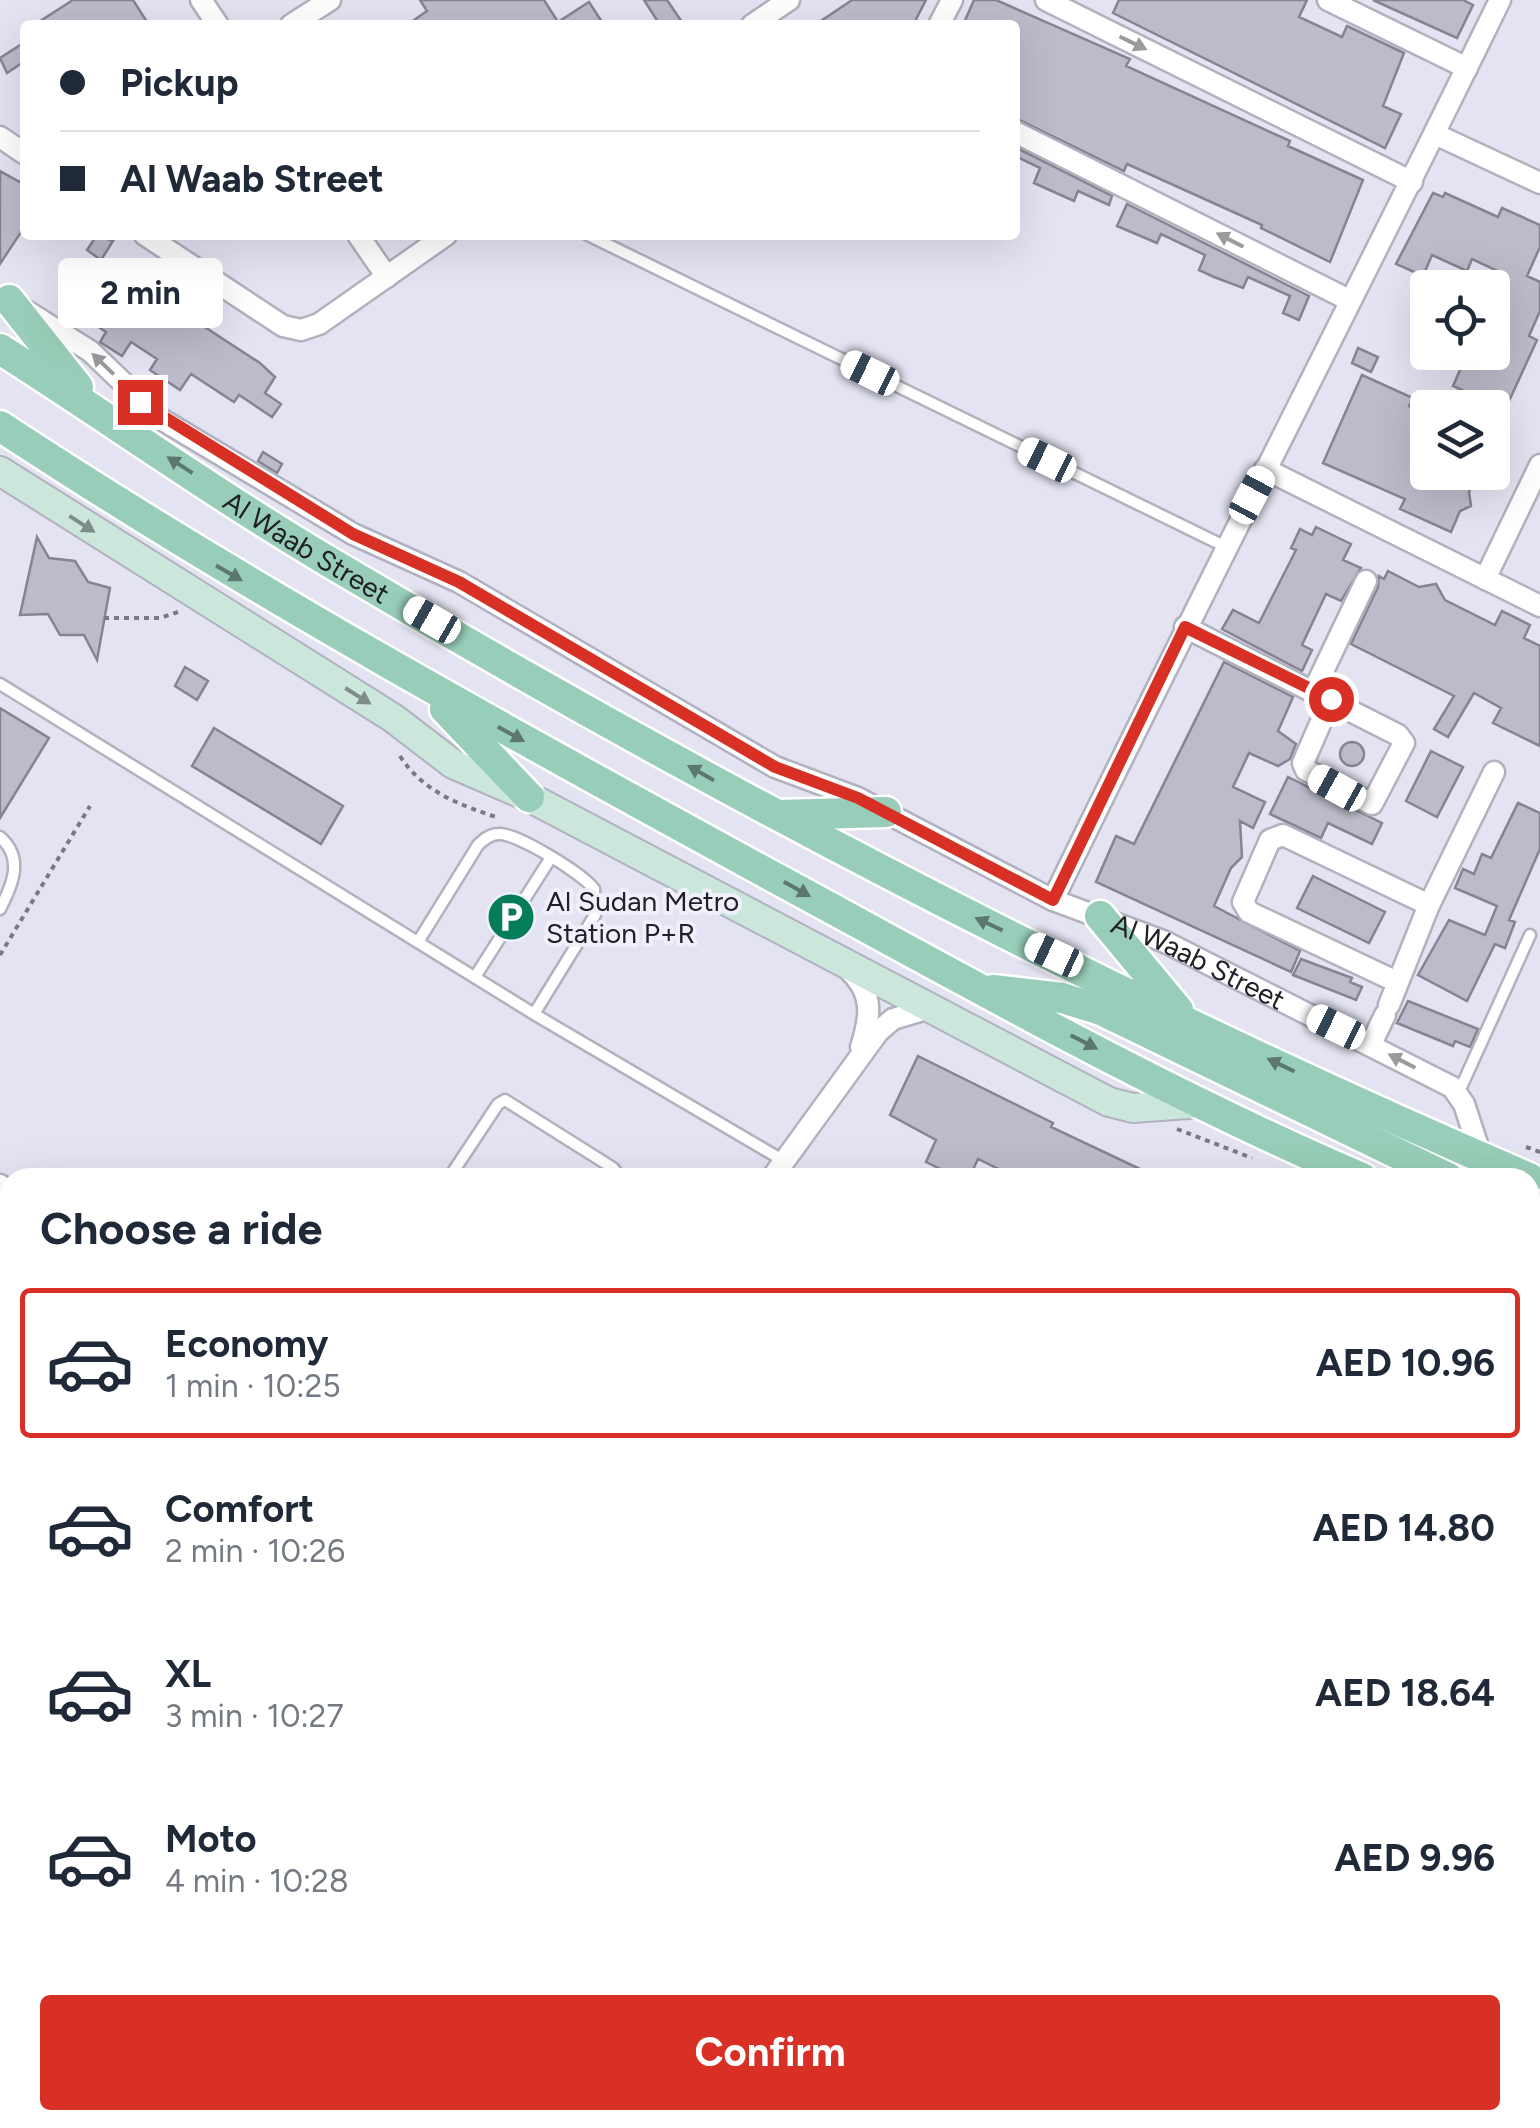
<!DOCTYPE html>
<meta charset="utf-8">
<style>
body{margin:0;font-family:Figtree,sans-serif;background:#f6f6f7;color:#1f2937;height:100vh;display:flex;flex-direction:column;font-size:38px;white-space:nowrap}
*{box-sizing:border-box;margin:0}
p{font-size:32px;color:#747a83}
.icon{flex:none;width:55px;height:55px;fill:none;stroke:currentColor;stroke-width:2;stroke-linecap:round;stroke-linejoin:round}
.map{position:relative;flex:1;overflow:hidden}
.drawer{position:absolute;left:0px;top:1168px;width:1540px;height:962px;display:flex;flex-direction:column;background:#fff;border-radius:30px 30px 0 0;box-shadow:0 10px 40px #0002}
.drawer>*{flex:none}
.top-card{position:absolute;left:20px;top:20px;width:1000px;height:220px;border-radius:10px;box-shadow:0 10px 40px #0002;display:grid;align-content:center;height:220px;padding:0 40px;background:#fff}
.controls{position:absolute;left:1410px;top:270px;display:grid;gap:20px}
.controls a{display:grid;place-items:center;width:100px;height:100px;border-radius:10px;background:#fff;box-shadow:0 10px 40px #0002;font-size:50px}
.end{position:absolute;width:45px;height:45px;margin:-22px;border:12px solid #d93025;background:#fff;box-shadow:0 0 0 5px #fff}
.from{border-radius:50%}
.bubble{position:absolute;height:70px;border-radius:10px;background:#fff;box-shadow:0 10px 40px #0002;font-size:32px;font-weight:700;line-height:70px;text-align:center}
.car{position:absolute;width:30px;height:60px;margin:-30px -15px;border-radius:12px;box-shadow:0 0 8px 2px #0007;background:linear-gradient(#fff 24%,#345 0 40%,#fff 0 76%,#345 0 86%,#fff 0)}
.top-card b{display:flex;align-items:center;gap:35px;height:95px;font-size:38px}
.top-card b+b{border-top:2px solid #e0e1e3}
.top-card i{width:25px;height:25px;background:#1f2937}
ul{padding:0;list-style:none}
li{display:flex;align-items:center;gap:30px;height:150px;margin:0 20px 15px;padding:0 20px;border:5px solid transparent;border-radius:10px}
li div{flex:1}
li b{display:block;font-size:38px}
li em{font-style:normal;font-weight:700}
li.active{border-color:#d93025}
li>.icon{width:90px;height:90px;stroke-width:1.5}
h2{padding:0 40px;font-size:45px;line-height:120px}
.button{display:flex;gap:20px;margin-top:auto;padding:20px 40px}
.button a{flex:1;height:115px;border-radius:10px;background:#d93025;color:#fff;font-size:40px;font-weight:700;line-height:115px;text-align:center}
.map>svg:first-child{display:block}
.building{fill:#bbbbca;stroke:#848492;stroke-width:2.5}
.lines{fill:none;stroke-linecap:round;stroke-linejoin:round}
.lane-casing{stroke:#b1b1bf;stroke-width:15}
.street-casing{stroke:#b1b1bf;stroke-width:25}
.secondary-casing{stroke:#b1b1bf;stroke-width:32}
.primary-casing{stroke:#fff;stroke-width:35}
.highway-casing{stroke:#fff;stroke-width:40}
.path{stroke:#797983;stroke-width:4;stroke-dasharray:5 5;stroke-linecap:butt}
.lane{stroke:#fff;stroke-width:10}
.street{stroke:#fff;stroke-width:20}
.secondary{stroke:#cbe7dc;stroke-width:28}
.primary{stroke:#98ceb9;stroke-width:30}
.highway{stroke:#53ae8a;stroke-width:35}
.oneway{fill:#9b9b9d}
.oneway2{fill:#5c776f}
.oneway3{fill:#7e8d8a}
.route{stroke:#d93025;stroke-width:12}
.labels{text-anchor:middle;dominant-baseline:central;stroke-width:8;stroke-linejoin:round;paint-order:stroke}
.street-label{font-size:28px;fill:#202025;stroke:#f0f0fc}
.poi-label{font-size:28px;fill:#202025;stroke:#f0f0fc;text-anchor:start}
</style>
<div class="map">
<svg width="1540" height="2128" viewBox="0 0 1540 2128">
<rect width="100%" height="100%" fill="#e3e3f2"/>
<!-- building -->
<path class="building" d="M73,0H133L149,25H34Z
M420,0H544L558,22L589,2L604,25H407L427,11Z
M644,0H667L684,25H660Z
M852,0H926L913,25H815Z
M974,0H996L1130,59L1126,66L1290,141L1288,146L1363,180L1330,262L1261,228L1262,225L1127,164L1124,171L1015,118V25H963Z
M1119,0H1307L1299,17L1342,37L1347,26L1404,53L1383,106L1401,114L1385,148L1113,13Z
M1373,0H1463L1473,5L1457,38Z
M25,42V61L7,73L0,58Z
M1015,147L1112,196L1109,205L1078,191L1074,201L1034,183L1040,168L1015,156Z
M0,171L25,185V226L0,264Z
M1433,193L1443,197L1445,193L1498,217L1502,208L1540,225V247L1527,276L1540,282V311L1529,336L1537,340L1492,438V404L1453,386L1468,352H1492V295L1502,273L1472,259L1467,271L1432,255L1423,276L1396,264Z
M1127,204L1309,296L1299,320L1283,313L1290,296L1248,277L1243,288L1214,277L1199,270L1205,255L1161,234L1157,243L1117,226Z
M97,235L113,241L101,260L87,250Z
M92,263L123,284L119,291L158,316L171,296L198,314L194,320L260,363L275,377L265,393L281,404L272,417L239,395L234,402L191,374L180,390L150,370L157,359L131,342L122,356L100,342L106,332L65,304Z
M1358,348L1378,357L1371,372L1352,363Z
M1362,375L1413,398L1409,406L1428,414V472H1477L1469,492L1471,506L1460,511L1451,532L1400,509L1405,499L1323,463Z
M263,452L282,464L277,473L258,461Z
M1316,527L1351,544L1343,560L1361,568L1341,601L1326,594L1302,645L1312,650L1302,671L1222,629L1233,610L1259,623L1296,550L1291,548L1300,529L1312,535Z
M37,537L49,558L75,561L88,582L110,588L97,660L84,635H60L48,614L20,615Z
M1388,571L1419,587L1436,584L1445,600L1495,625L1502,611L1530,625L1524,638L1540,646V746L1493,723L1501,708L1474,693L1448,737L1434,729L1454,696L1351,644L1378,587L1379,576L1384,579Z
M1224,662L1293,697L1278,731L1296,744L1290,759L1278,766L1249,753L1233,787L1265,802L1253,828L1240,821L1242,857L1231,868L1214,906L1300,951L1291,972L1096,882L1116,836L1134,844Z
M185,667L208,681L197,700L175,686Z
M0,708L49,738L0,818Z
M214,728L343,806L321,844L192,766Z
M1340 754a12 12 0 1 1 24 0a12 12 0 1 1-24 0Z
M1431,751L1463,767L1437,817L1406,801Z
M1288,777L1382,823L1372,844L1328,823L1321,838L1270,814Z
M1518,803L1540,813V849L1509,920L1515,922L1505,948L1495,944L1467,1001L1418,975L1449,920L1485,935L1497,906L1455,888L1463,869L1474,874L1482,854L1491,858Z
M1313,876L1385,912L1369,943L1297,908Z
M1301,959L1352,978L1350,982L1362,987L1356,1000L1293,975Z
M1408,1001L1478,1029L1470,1047L1455,1041L1453,1046L1397,1023Z
M918,1056L1053,1123L1051,1127L1159,1178H1017L978,1159L969,1178H959L926,1162L936,1140L890,1115Z"/>
<g class="lines">
<!-- lane casing -->
<g class="lane-casing">
<path id="lane" d="M588,235L1224,546
M0,684L534,1014L784,1161
M0,837C24,858 13,884 0,909
M418,942L478,845C484,839 490,834 499,834C517,833 583,874 594,889L595,915L534,1014
M475,977L550,859
M1458,1094L1530,935
M449,1178L498,1104L505,1100L613,1168L621,1178
M0,1997L10,1975
M79,2128L83,2120
M1224,2128L1228,2120"/>
</g>
<!-- street casing -->
<g class="street-casing">
<g id="street">
<path d="M201,0L218,25"/>
<path d="M1046,0L1412,182"/>
<path d="M1328,0L1467,68"/>
<path d="M291,25L330,0"/>
<path d="M752,25L789,0"/>
<path d="M939,25L952,0"/>
<path d="M1015,132L1349,300"/>
<path d="M1437,135L1540,183"/>
<path d="M0,137L25,154"/>
<path d="M145,235L283,326L301,330L319,324L446,235"/>
<path d="M358,235L387,277"/>
<path id="s1" d="M25,310L90,351L161,419L353,534L459,582L775,767L858,798L1053,900L1163,941L1452,1087L1464,1104L1481,1156"/>
<path d="M1265,469L1540,606"/>
<path d="M1485,579L1540,465"/>
<path d="M1185,627L1398,735L1404,743L1372,804L1306,770L1303,763L1331,699"/>
<path d="M1314,690L1366,581"/>
<path d="M1053,900C1199,598 1353,301 1500,0"/>
<path d="M848,969C874,993 871,1016 861,1047"/>
<path d="M1397,982L1249,912L1243,902L1270,840L1283,835L1429,905"/>
<path d="M1389,1005L1429,905L1494,772"/>
<path d="M1371,1044L1385,1015"/>
<path d="M772,1178L878,1032L893,1019L930,1008"/>
<path d="M0,1185L10,1191"/>
<path d="M549,2128L553,2120"/>
</g>
</g>
<!-- secondary casing -->
<g class="secondary-casing">
<path id="secondary" d="M0,471L393,718L453,764L529,797L1109,1102L1133,1108L1202,1103
M1530,1555L1540,1536
M1530,1862L1540,1842
M0,2050L10,2054
M0,2080L10,2083
M148,2120L181,2128
M249,2120L278,2128
M1248,2128L1252,2120
M1397,2128L1401,2120"/>
</g>
<!-- primary casing -->
<g class="primary-casing">
<g id="primary">
<path d="M9,300L78,387"/>
<path id="s2" d="M0,349C110,419 218,496 331,563C716,792 1118,1001 1529,1178"/>
<path d="M0,426C249,590 508,732 770,875C964,980 1159,1091 1362,1178"/>
<path d="M445,709L529,797"/>
<path d="M779,815L886,812"/>
<path d="M1100,916L1178,1010"/>
<path d="M993,990L1062,998L1101,1010L1448,1178"/>
<path d="M1530,1215L1540,1219"/>
<path d="M1530,1251L1540,1256"/>
</g>
</g>
<!-- highway casing -->
<g class="highway-casing">
<path id="highway" d="M1530,1644L1540,1624
M1530,1757L1540,1736
M1293,2128L1297,2120
M1352,2128L1356,2120"/>
</g>
<!-- path -->
<path class="path" d="M104,618H160L178,612
M400,756C423,792 460,805 499,818
M0,955L90,806
M1177,1129L1252,1158
M1526,1147L1540,1152
M1530,1285L1540,1291"/>
<!-- lane -->
<use href="#lane" class="lane"/>
<!-- street -->
<use href="#street" class="street"/>
<!-- secondary -->
<use href="#secondary" class="secondary"/>
<!-- primary -->
<use href="#primary" class="primary"/>
<!-- highway -->
<use href="#highway" class="highway"/>
</g>
<!-- one-way arrows -->
<defs><path id="oneway-solid" d="M-6-.8H1V-3.2L6.5 0L1 3.2V.8H-6Z" transform="scale(2.5)"/></defs>
<g class="oneway">
<use href="#oneway-solid" transform="translate(1133 43) rotate(26)"/>
<use href="#oneway-solid" transform="translate(1230 240) rotate(-153)"/>
<use href="#oneway-solid" transform="translate(103 364) rotate(-136)"/>
<use href="#oneway-solid" transform="translate(1402 1061) rotate(-153)"/>
</g>
<g class="oneway2">
<use href="#oneway-solid" transform="translate(180 465) rotate(-147)"/>
<use href="#oneway-solid" transform="translate(229 573) rotate(30)"/>
<use href="#oneway-solid" transform="translate(511 734) rotate(29)"/>
<use href="#oneway-solid" transform="translate(701 773) rotate(-150)"/>
<use href="#oneway-solid" transform="translate(797 889) rotate(29)"/>
<use href="#oneway-solid" transform="translate(989 924) rotate(-155)"/>
<use href="#oneway-solid" transform="translate(1084 1042) rotate(27)"/>
<use href="#oneway-solid" transform="translate(1281 1065) rotate(-154)"/>
</g>
<g class="oneway3">
<use href="#oneway-solid" transform="translate(82 524) rotate(33)"/>
<use href="#oneway-solid" transform="translate(358 696) rotate(32)"/>
</g>
<g class="lines">
<!-- route -->
<path class="route" d="M140,402L353,534L459,582L775,767L858,798L1053,900L1185,627L1331,699"/>
</g>
<!-- icons -->
<defs>
<g id="parking-disc" transform="scale(2.5)"><circle r="9.5" fill="#067d5a" stroke="#f0f0fc"/><path d="M-3.5-5.5H1a3.5 3.5 0 0 1 0 7H-1V5.5H-3.5ZM-1-3.4V-.6H.8a1.4 1.4 0 0 0 0-2.8Z" fill="#fff"/></g>
</defs>
<g fill-rule="evenodd">
<use href="#parking-disc" x="511" y="917"/>
</g>
<g class="labels">
<!-- street labels -->
<g class="street-label">
<text stroke="none"><textPath href="#s2" startOffset="365">Al Waab Street</textPath></text>
<text stroke="none"><textPath href="#s1" startOffset="1348">Al Waab Street</textPath></text>
</g>
<!-- poi labels -->
<g class="poi-label">
<text x="546" y="901">Al Sudan Metro<tspan x="546" dy="32">Station P+R</tspan></text>
</g>
</g>
</svg>
<div class="controls">
<a><svg class="icon" aria-label="locate" viewBox="0 0 24 24"><circle cx="12" cy="12" r="6"/><path d="M12 2v4M12 18v4M2 12h4M18 12h4"/></svg></a>
<a><svg class="icon" aria-label="layers" viewBox="0 0 24 24"><path d="M12 4l9 5-9 5-9-5zM3 14l9 5 9-5"/></svg></a>
</div>
<i class="end from" style="left:1331px;top:699px"></i>
<i class="end" style="left:140px;top:402px"></i>
<div class="bubble" style="left:58px;top:258px;width:165px">2 min</div>
<i class="car" style="left:870px;top:373px;rotate:296deg"></i>
<i class="car" style="left:1047px;top:460px;rotate:296deg"></i>
<i class="car" style="left:1252px;top:495px;rotate:28deg"></i>
<i class="car" style="left:432px;top:620px;rotate:300deg"></i>
<i class="car" style="left:1337px;top:788px;rotate:299deg"></i>
<i class="car" style="left:1054px;top:955px;rotate:295deg"></i>
<i class="car" style="left:1336px;top:1027px;rotate:296deg"></i>
<div class="top-card">
<b><i class="from"></i>Pickup</b>
<b><i></i>Al Waab Street</b>
</div>
<section class="drawer">
<h2>Choose a ride</h2>
<ul>
<li class="active"><svg class="icon" aria-label="car" viewBox="0 0 24 24"><path d="M5 17H2v-5l4-1 3-4h7l3 4 3 1v5h-3M9 17h6M6 11h13"/><circle cx="7" cy="17" r="2"/><circle cx="17" cy="17" r="2"/></svg><div><b>Economy</b><p>1 min · 10:25</p></div><em>AED 10.96</em></li>
<li><svg class="icon" aria-label="car" viewBox="0 0 24 24"><path d="M5 17H2v-5l4-1 3-4h7l3 4 3 1v5h-3M9 17h6M6 11h13"/><circle cx="7" cy="17" r="2"/><circle cx="17" cy="17" r="2"/></svg><div><b>Comfort</b><p>2 min · 10:26</p></div><em>AED 14.80</em></li>
<li><svg class="icon" aria-label="car" viewBox="0 0 24 24"><path d="M5 17H2v-5l4-1 3-4h7l3 4 3 1v5h-3M9 17h6M6 11h13"/><circle cx="7" cy="17" r="2"/><circle cx="17" cy="17" r="2"/></svg><div><b>XL</b><p>3 min · 10:27</p></div><em>AED 18.64</em></li>
<li><svg class="icon" aria-label="car" viewBox="0 0 24 24"><path d="M5 17H2v-5l4-1 3-4h7l3 4 3 1v5h-3M9 17h6M6 11h13"/><circle cx="7" cy="17" r="2"/><circle cx="17" cy="17" r="2"/></svg><div><b>Moto</b><p>4 min · 10:28</p></div><em>AED 9.96</em></li>
</ul>
<div class="button"><a>Confirm</a></div>
</section>
</div>
